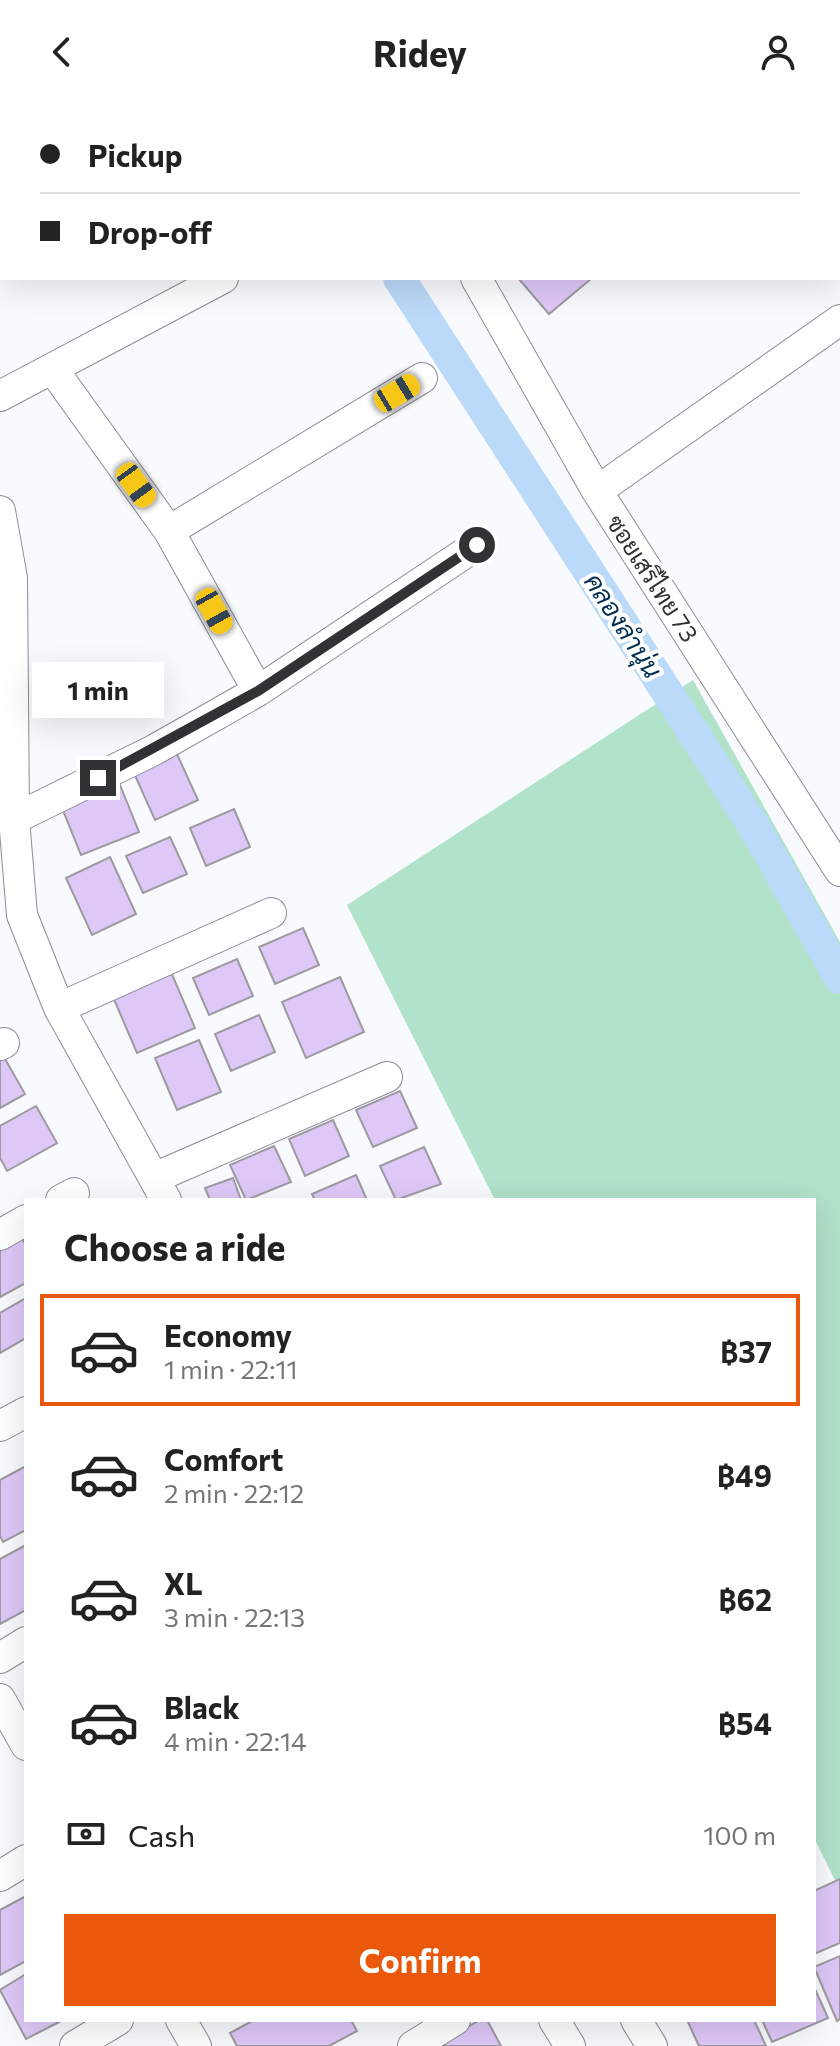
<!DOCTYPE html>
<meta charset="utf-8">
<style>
body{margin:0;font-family:Commissioner,Sarabun,sans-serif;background:#f2f2f2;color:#222;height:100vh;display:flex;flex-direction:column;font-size:30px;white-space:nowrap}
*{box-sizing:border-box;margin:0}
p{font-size:26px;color:#767676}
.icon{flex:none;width:44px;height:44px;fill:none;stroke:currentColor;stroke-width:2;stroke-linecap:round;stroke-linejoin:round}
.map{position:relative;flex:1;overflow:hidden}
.drawer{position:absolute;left:24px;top:1094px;width:792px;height:824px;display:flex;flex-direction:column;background:#fff;border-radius:0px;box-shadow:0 8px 32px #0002}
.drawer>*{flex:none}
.guide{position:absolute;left:0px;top:0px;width:840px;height:176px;box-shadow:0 8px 32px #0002;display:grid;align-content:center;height:176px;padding:0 40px;background:#fff}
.end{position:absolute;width:36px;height:36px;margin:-18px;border:10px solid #313234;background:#fff;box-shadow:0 0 0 4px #fff}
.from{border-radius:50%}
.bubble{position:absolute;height:56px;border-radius:0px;background:#fff;box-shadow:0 8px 32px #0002;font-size:26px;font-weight:700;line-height:56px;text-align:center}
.car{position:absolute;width:24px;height:48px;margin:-24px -12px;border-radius:10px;box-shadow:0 0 6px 2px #0007;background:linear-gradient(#f5c518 24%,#345 0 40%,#f5c518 0 76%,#345 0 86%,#f5c518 0)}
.guide b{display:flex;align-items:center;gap:28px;height:76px;font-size:30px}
.guide b+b{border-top:2px solid #e0e0e0}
.guide i{width:20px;height:20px;background:#222}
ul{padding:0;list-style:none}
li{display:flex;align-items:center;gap:24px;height:112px;margin:0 16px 12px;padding:0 24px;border:4px solid transparent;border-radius:0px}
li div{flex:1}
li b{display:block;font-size:30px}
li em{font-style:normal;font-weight:700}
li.on{border-color:#ea580c}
li>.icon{width:72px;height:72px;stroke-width:1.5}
h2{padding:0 40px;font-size:36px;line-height:96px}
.pay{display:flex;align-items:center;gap:20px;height:88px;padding:0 40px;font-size:30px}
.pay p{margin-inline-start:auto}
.button{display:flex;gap:16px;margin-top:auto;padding:16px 40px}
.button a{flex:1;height:92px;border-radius:0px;background:#ea580c;color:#fff;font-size:32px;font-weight:700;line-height:92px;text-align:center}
header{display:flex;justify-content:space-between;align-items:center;height:104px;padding:0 40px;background:#fff;font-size:36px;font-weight:700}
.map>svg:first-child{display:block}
.green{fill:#b1e2ca}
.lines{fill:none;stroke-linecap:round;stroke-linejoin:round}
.canal{stroke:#bbd9f9;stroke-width:32}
.building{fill:#dec8f8;stroke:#9d9aa0;stroke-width:2}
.street-casing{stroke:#8a8d92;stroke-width:32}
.street{stroke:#fff;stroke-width:30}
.route{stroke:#313234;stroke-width:10}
.labels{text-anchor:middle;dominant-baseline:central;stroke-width:8;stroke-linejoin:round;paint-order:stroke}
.street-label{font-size:24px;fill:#313234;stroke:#fff}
.water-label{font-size:26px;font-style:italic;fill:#032e52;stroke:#fff}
</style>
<header><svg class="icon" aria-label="back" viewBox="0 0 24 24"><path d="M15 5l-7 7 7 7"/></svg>Ridey<svg class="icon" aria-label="person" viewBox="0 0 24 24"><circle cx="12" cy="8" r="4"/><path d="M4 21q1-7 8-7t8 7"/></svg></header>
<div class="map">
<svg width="840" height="1942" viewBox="0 0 840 1942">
<rect width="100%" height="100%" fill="#f8fafe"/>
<!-- green -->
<path class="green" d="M693,576L840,838V1786L814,1734V1096H495L347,801Z"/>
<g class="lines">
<!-- canal -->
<path class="canal" d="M284,0L285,2
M399,174L755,724L840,874"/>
</g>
<!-- building -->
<path class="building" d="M518,174H592L549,210Z
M176,648L198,696L155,716L133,667Z
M118,676L139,728L81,751L60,699Z
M234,705L250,743L206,762L190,724Z
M170,733L187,770L143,789L126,752Z
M110,753L136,810L92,831L66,774Z
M303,824L319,861L275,880L259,843Z
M237,855L253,892L209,911L193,874Z
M171,868L195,924L137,949L113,893Z
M340,873L364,928L306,954L282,898Z
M259,911L275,948L231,967L215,930Z
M199,936L221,988L177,1006L155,954Z
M4,953L25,990L0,1004V955Z
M400,987L417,1024L373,1043L356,1006Z
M36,1002L57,1039L7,1067L0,1054V1022Z
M333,1016L349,1052L305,1072L289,1035Z
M274,1042L291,1078L246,1096L230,1061Z
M424,1043L441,1080L396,1096L380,1062Z
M356,1071L367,1096H315L312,1090Z
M233,1074L241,1096H210L205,1084Z
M21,1133L26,1142V1179L0,1193V1145Z
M26,1194V1234L0,1249V1209Z
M26,1362V1426L3,1438L0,1432V1376Z
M26,1441V1506L0,1520V1455Z
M840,1775V1839L814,1850V1787Z
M26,1792V1857L0,1871V1806Z
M840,1852V1915L837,1917L814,1863Z
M26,1870V1916H63L26,1935L0,1886Z
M814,1883L828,1914L772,1938L762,1916H814Z
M254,1916H351L357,1927L329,1942H237L230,1929Z
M480,1916H487L501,1942H432Z
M687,1916H754L766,1942H699Z"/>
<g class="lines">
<!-- street casing -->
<g class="street-casing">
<path id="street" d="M370,0L372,2
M761,0L763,2
M145,2L149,0
M459,2L460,0
M634,2L637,0
M0,84L2,82
M838,103L840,106
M476,174L597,387L840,767
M54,267L169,427L258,587
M0,292L223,174
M597,387L840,216
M0,407L12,474L14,715L22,811L59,904L166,1096
M169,427L422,274
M14,715L154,646L258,587L477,441
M59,904L271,809
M0,941L4,939
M154,1074L387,973
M61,1096L74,1089
M0,1131L26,1116
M0,1322L26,1308
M0,1554L26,1538
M0,1595L26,1641
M0,1772L26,1756
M181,1916L196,1942
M554,1916L570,1942
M636,1916L652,1942
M75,1942L118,1916
M413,1942L455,1916"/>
</g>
<!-- street -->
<use href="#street" class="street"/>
</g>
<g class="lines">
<!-- route -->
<path class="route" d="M98,674L258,587L477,441"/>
</g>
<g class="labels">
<!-- street labels -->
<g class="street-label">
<text transform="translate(653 474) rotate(57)">ซอยเสรีไทย 73</text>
</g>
<!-- water labels -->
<g class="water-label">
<text transform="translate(624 521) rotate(57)">คลองลำนุ่น</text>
</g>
</g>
</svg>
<i class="end from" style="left:477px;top:441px"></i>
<i class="end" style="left:98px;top:674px"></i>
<div class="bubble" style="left:32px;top:558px;width:132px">1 min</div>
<i class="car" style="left:397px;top:289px;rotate:59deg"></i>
<i class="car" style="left:136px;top:381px;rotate:144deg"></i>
<i class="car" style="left:214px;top:507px;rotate:151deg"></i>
<div class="guide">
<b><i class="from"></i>Pickup</b>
<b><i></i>Drop-off</b>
</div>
<section class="drawer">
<h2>Choose a ride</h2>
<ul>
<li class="on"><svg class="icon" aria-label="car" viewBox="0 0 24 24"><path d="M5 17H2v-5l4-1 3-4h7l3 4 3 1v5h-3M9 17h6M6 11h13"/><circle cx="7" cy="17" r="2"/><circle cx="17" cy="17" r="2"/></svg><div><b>Economy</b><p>1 min · 22:11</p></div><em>฿37</em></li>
<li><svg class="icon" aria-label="car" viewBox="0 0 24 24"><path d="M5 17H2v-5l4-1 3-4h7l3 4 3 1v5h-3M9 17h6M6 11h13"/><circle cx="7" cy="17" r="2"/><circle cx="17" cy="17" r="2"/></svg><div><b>Comfort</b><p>2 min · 22:12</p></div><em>฿49</em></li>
<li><svg class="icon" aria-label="car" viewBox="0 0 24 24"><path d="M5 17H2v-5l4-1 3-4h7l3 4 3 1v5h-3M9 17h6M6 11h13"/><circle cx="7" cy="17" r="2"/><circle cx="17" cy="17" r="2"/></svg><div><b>XL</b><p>3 min · 22:13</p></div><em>฿62</em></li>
<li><svg class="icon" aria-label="car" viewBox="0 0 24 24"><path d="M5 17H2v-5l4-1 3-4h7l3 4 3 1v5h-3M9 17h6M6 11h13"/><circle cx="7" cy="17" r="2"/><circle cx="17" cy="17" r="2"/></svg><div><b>Black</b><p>4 min · 22:14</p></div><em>฿54</em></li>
</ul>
<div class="pay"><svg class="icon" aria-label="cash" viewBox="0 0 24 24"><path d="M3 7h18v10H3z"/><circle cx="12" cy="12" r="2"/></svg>Cash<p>100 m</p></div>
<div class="button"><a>Confirm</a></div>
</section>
</div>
